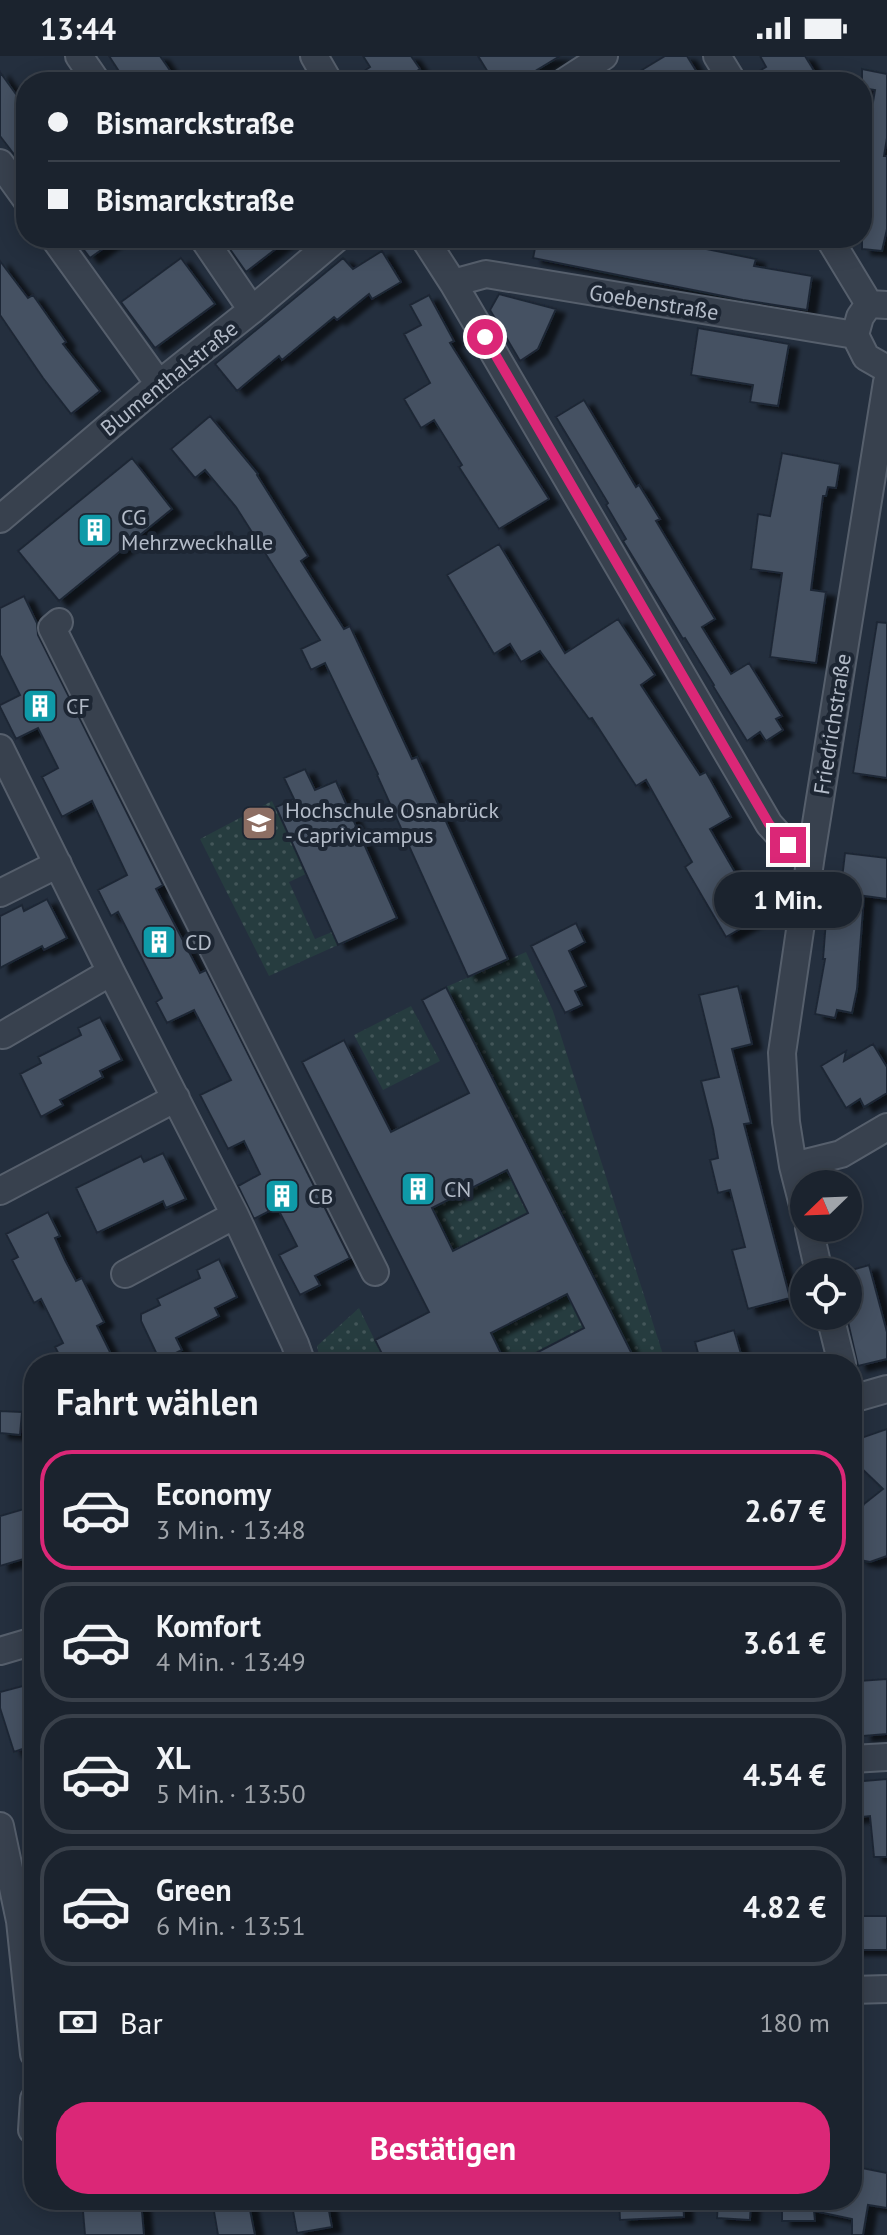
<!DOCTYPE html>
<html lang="de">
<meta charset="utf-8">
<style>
body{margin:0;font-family:"PT Sans",sans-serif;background:#242b36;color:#f1f3f6;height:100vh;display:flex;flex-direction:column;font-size:30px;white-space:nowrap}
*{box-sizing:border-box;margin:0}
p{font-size:26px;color:#a0a4aa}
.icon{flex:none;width:44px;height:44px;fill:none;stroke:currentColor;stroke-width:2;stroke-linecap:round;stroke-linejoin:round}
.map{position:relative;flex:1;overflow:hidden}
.details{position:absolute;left:24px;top:1298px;width:838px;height:856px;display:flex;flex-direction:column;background:#1b232e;border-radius:32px;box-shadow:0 4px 20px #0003,0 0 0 2px #39404a}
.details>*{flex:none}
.hud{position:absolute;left:16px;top:16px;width:856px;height:176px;border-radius:32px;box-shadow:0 4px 20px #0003,0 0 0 2px #39404a;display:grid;align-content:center;height:176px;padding:0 32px;background:#1b232e}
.needle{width:52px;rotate:247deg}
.tools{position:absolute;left:790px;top:1114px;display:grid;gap:16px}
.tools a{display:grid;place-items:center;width:72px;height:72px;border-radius:50%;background:#1b232e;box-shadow:0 4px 20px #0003,0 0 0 2px #39404a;font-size:40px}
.end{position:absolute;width:36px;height:36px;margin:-18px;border:10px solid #db2777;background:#fff;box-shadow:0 0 0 4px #fff}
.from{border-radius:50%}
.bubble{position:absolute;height:56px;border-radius:28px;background:#1b232e;box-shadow:0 4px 20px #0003,0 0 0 2px #39404a;font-size:26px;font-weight:600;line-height:56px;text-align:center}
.hud b{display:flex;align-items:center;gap:28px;height:76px;font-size:30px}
.hud b+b{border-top:2px solid #39404a}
.hud i{width:20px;height:20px;background:#f1f3f6}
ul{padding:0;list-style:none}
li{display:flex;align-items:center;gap:24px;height:120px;margin:0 16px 12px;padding:0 16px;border:4px solid #39404a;border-radius:32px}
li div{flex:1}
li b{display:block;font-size:30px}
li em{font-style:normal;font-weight:600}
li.selected{border-color:#db2777}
li>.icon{width:72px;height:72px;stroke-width:1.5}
h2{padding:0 32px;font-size:36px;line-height:96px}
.pay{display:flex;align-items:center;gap:20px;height:88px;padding:0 32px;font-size:30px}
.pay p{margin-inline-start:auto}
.primary-button{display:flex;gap:16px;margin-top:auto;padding:16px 32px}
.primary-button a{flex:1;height:92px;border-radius:32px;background:#db2777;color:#fff;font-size:32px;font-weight:600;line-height:92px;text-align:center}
.status{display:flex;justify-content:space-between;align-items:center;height:56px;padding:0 40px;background:#1b232e;direction:ltr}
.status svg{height:22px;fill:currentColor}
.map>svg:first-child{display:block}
.grass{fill:url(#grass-dots)}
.building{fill:#455162;stroke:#1f2835;stroke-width:2;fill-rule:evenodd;filter:url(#shadow)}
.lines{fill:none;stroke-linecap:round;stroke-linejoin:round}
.street-casing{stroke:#565f6c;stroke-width:30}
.street{stroke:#38414e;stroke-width:26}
.route{stroke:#db2777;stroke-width:10}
.labels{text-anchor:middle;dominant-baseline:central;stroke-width:8;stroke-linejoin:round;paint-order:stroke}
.street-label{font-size:22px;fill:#b4bcc9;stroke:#1d2633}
.poi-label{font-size:22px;fill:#b4bcc9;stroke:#1d2633;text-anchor:start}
</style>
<div class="status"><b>13:44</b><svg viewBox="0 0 49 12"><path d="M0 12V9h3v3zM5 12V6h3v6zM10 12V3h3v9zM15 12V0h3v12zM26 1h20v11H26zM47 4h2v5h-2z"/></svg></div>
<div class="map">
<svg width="887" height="2179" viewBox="0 0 887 2179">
<defs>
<pattern id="grass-dots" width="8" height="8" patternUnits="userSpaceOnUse" patternTransform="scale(2)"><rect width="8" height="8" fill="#263c3f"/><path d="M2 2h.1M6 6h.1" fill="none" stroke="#435659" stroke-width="1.8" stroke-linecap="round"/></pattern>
<filter id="shadow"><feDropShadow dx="9" dy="5" stdDeviation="2" flood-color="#0009"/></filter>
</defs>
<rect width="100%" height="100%" fill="#242f3e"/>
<!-- grass -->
<path class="grass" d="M272,745L306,818L289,826L315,883L332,876L338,889L269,920L200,783Z
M526,896L553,955L666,1308H637L446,931Z
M411,950L440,1005L383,1034L354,979Z
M507,1114L528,1157L453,1195L432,1152Z
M567,1238L584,1272L515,1308H506L491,1277Z
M359,1252L382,1299L364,1308H321L317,1290Z"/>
<!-- building -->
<path class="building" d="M109,0H160L178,26H126Z
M363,0H411L420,13L400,26H347L370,11Z
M478,0H560L517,26H494Z
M665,0H687L703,26H622Z
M760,0H805L821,26H749L748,22L766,11Z
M862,13L887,18V82L884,100H887V173L882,195L862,193V111L875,34L862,32Z
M0,16L26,52V114L0,80Z
M75,182H118L90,202Z
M222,182H290L246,216Z
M537,182H652L756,203L754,210L812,220L807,254L743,244L533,202Z
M382,195L401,226L372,243L369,238L337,264L334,261L282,304L279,300L237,335L215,308L343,202L353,213Z
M181,202L215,248L155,292L121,246Z
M0,205L28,242L33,239L66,286L63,288L100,335L71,358L43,322L0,259Z
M499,238L556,253L538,293L520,305L490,254Z
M429,239L454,285L450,287L549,443L499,473L459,411L462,409L434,364L421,372L404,343L430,327L404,278L421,269L410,249Z
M698,272L789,288L778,350L750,346L753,329L691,319Z
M584,344L636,431L639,429L660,463L656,465L715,563L702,571L731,618L749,607L782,660L776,663L783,674L766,685L760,676L747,685L713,630L714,629L685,582L683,583L623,485L626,483L606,449L608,447L556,361Z
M210,360L258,418L257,419L308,500L301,505L344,573L350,570L412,703L417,701L508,903L468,921L377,719L378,718L325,607L311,614L301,593L320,584L236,451L205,414L195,422L171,393Z
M782,397L840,408L836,432L828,431L826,440H823L811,534L826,536L816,607L770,601L782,517L751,513L758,458L770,460Z
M132,402L172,453L59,545L18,495Z
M499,488L565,597L618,563L655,619L641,629L700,719L706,716L731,761L710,773L761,861L726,881L685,811L692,806L646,724L636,730L592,662L589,663L540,595L521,606L510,588L494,598L447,519Z
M24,540L37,567L38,579L163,829L156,833L200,917L206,914L350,1202L315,1220L320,1229L300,1239L279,1199L297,1190L277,1151L254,1163L238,1130L260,1118L244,1085L228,1093L200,1039L231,1024L194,954L167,967L156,946L162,942L118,856L111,860L98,834L127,819L92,745L62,761L42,721L58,712L38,672L16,683L0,651V649L20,639L0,599V552Z
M877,566L887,567V722L853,717Z
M305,713L315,734L336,725L397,862L338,889L276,751L294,743L284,722Z
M845,797L887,802V843L864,840L857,933L852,957L837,954L835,962L815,958L825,903H823L826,864L837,865Z
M47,843L67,882L44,894L42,890L0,912V860L22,849L24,855Z
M576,867L585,886L569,895L586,930L575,935L582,949L565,957L531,890Z
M738,930L752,988L732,993L751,1067L744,1068L790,1242L748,1253L732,1194L745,1191L730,1134L718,1137L710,1104L718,1102L713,1073L701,1025L719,1021L699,939Z
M446,931L612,1258L637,1308H515L584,1272L567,1238L491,1277L506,1308H387L375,1284L429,1256L302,1006L344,984L391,1076L469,1037L422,944ZM507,1114L528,1157L453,1195L432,1152Z
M100,961L122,1004L100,1015L103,1021L60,1044L63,1049L41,1061L20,1018L41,1007L38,1001L81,979L78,972Z
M873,988L887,1011V1037L864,1051L860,1043L846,1052L821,1010L846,995L844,1005Z
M163,1097L186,1143L166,1152L163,1145L97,1177L76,1132L141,1100L144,1106Z
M48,1156L60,1180L55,1182L65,1204L76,1225L82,1222L104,1266L97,1270L116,1308H64L55,1291L63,1287L41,1243L34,1247L12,1204L18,1201L6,1178Z
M219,1203L237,1241L215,1252L219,1260L176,1282L182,1294L160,1305L141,1265V1258L160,1249L157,1243L200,1222L197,1214Z
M869,1209L887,1276V1303L858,1310L848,1266V1215Z
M734,1274L744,1308H701L695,1286Z
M0,1355L22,1356L20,1379L0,1377Z
M887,1373V1500L870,1506L860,1504L855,1498L852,1490L854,1467L864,1448L883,1433L857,1408L853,1394L854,1388L858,1383Z
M34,1450V1500L0,1510V1460Z
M887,1623V1678L863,1680L858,1625Z
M34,1627V1689L14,1696L0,1652V1636Z
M887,1723V1801H874L870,1760L852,1762V1726Z
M852,1860H887V1894H852Z
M852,2110L887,2117V2152L868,2149L863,2179H852V2163L814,2155L815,2165H782V2144H852Z
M82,2144H141L144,2179H85Z
M212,2144H248L255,2179H218Z
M291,2144H327L332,2171L297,2177Z
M619,2144H683L684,2161L620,2164Z
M718,2144H751L750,2164L717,2162Z"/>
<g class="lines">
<!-- street casing -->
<g class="street-casing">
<path id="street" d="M79,0L97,26
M314,0L329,26
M717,0L733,26
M564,26L604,0
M0,107L26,143
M54,182L159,328
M203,182L252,254
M424,182L453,227L769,768L788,789L811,799
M829,182L869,248
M453,227L486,218L855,279
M887,249L869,248L860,261L855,279L866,301L887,313
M0,463L159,328L252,254L337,182
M59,566L52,572L375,1216
M0,692L111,916L235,1159L295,1288L302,1308
M0,837L58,808
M3,979L111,916
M793,1110L841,1098L887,1071
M0,1135L176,1042
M804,1153L793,1110L786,1066L782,997L811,799L887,326
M809,1172L819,1216
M125,1218L235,1159
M830,1260L842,1308
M852,1343L887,1333
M0,1595L34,1585
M852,1703L887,1701
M0,1770L20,1865L34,1998
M852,1934L887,1933
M32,2074L34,2043"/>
</g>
<!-- street -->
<use href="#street" class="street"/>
</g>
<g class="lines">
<!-- route -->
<path class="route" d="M485,281L769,768L788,789"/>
</g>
<!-- icons -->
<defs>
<g id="building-square" transform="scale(1.8)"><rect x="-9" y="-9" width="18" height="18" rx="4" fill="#0f9aa8" stroke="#1d2633"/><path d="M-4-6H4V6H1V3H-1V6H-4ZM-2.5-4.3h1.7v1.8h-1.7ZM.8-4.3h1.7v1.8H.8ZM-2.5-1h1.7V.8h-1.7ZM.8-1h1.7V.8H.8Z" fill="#fff"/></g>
<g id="university-square" transform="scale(1.8)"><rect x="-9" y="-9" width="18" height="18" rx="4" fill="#8d6e63" stroke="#1d2633"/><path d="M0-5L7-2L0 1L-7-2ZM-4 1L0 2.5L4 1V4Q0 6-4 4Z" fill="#fff"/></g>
</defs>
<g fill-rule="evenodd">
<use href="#building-square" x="95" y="474"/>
<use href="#building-square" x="40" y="650"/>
<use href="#university-square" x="259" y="767"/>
<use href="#building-square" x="159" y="886"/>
<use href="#building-square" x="418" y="1133"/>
<use href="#building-square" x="282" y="1140"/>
</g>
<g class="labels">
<!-- street labels -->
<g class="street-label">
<text transform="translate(654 246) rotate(9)">Goebenstraße</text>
<text transform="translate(169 322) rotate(-39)">Blumenthalstraße</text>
<text transform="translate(832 668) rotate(-81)">Friedrichstraße</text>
</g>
<!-- poi labels -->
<g class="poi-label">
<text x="121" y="461">CG<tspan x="121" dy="25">Mehrzweckhalle</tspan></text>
<text x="66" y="650">CF</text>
<text x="285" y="754">Hochschule Osnabrück<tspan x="285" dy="25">- Caprivicampus</tspan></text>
<text x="185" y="886">CD</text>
<text x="444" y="1133">CN</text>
<text x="308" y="1140">CB</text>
</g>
</g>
</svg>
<div class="tools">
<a><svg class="needle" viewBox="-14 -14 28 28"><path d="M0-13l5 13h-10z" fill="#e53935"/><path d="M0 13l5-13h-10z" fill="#a0a4aa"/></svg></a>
<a><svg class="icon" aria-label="locate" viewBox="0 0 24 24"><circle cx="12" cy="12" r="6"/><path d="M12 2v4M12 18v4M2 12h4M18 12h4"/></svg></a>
</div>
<i class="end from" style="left:485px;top:281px"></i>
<i class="end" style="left:788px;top:789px"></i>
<div class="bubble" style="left:714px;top:816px;width:148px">1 Min.</div>
<div class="hud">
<b><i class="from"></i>Bismarckstraße</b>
<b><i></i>Bismarckstraße</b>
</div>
<section class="details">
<h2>Fahrt wählen</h2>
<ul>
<li class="selected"><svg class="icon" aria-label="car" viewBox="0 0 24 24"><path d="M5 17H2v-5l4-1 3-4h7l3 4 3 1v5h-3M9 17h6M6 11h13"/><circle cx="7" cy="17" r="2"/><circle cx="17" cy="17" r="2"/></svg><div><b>Economy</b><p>3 Min. · 13:48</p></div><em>2.67 €</em></li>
<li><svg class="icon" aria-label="car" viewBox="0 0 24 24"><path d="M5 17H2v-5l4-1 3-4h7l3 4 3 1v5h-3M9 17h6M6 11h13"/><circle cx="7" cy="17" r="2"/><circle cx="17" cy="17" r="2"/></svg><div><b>Komfort</b><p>4 Min. · 13:49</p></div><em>3.61 €</em></li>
<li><svg class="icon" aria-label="car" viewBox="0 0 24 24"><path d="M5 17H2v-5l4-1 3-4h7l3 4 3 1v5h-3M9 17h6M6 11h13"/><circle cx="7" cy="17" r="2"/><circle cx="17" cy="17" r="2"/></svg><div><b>XL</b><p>5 Min. · 13:50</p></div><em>4.54 €</em></li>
<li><svg class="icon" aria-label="car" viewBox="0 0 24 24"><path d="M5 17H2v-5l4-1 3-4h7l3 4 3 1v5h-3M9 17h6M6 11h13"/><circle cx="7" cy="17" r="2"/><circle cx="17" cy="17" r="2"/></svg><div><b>Green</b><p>6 Min. · 13:51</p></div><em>4.82 €</em></li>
</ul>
<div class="pay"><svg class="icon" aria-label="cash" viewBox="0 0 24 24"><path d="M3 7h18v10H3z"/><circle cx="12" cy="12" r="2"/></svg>Bar<p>180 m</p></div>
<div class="primary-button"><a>Bestätigen</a></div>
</section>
</div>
